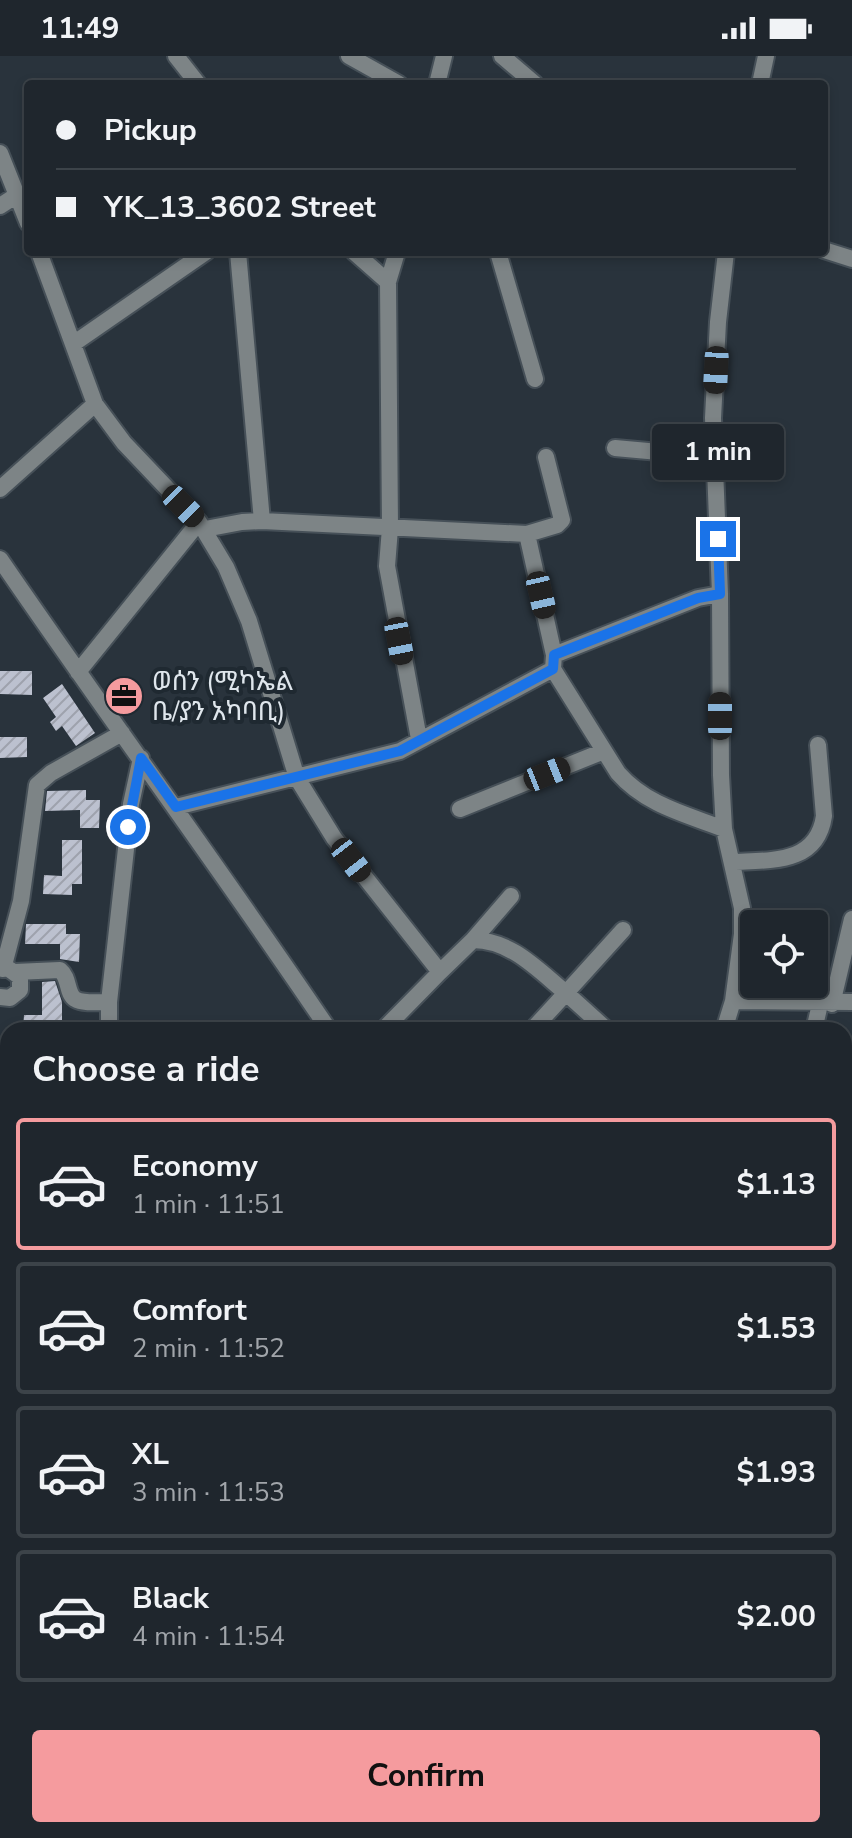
<!DOCTYPE html>
<meta charset="utf-8">
<style>
body{margin:0;font-family:"Nunito Sans","Noto Sans Ethiopic",sans-serif;background:#272e35;color:#f1f3f6;height:100vh;display:flex;flex-direction:column;font-size:30px;white-space:nowrap}
*{box-sizing:border-box;margin:0}
p{font-size:26px;color:#a1a5aa}
.icon{flex:none;width:44px;height:44px;fill:none;stroke:currentColor;stroke-width:2;stroke-linecap:round;stroke-linejoin:round}
.map{position:relative;flex:1;overflow:hidden}
.details{position:absolute;left:0px;top:966px;width:852px;height:816px;display:flex;flex-direction:column;background:#1f262d;border-radius:24px 24px 0 0;box-shadow:0 4px 12px #0003,0 0 0 2px #3c4349}
.details>*{flex:none}
.hud{position:absolute;left:24px;top:24px;width:804px;height:176px;border-radius:8px;box-shadow:0 4px 12px #0003,0 0 0 2px #3c4349;display:grid;align-content:center;height:176px;padding:0 32px;background:#1f262d}
.tools{position:absolute;left:740px;top:854px;display:grid;gap:16px}
.tools a{display:grid;place-items:center;width:88px;height:88px;border-radius:8px;background:#1f262d;box-shadow:0 4px 12px #0003,0 0 0 2px #3c4349;font-size:40px}
.end{position:absolute;width:36px;height:36px;margin:-18px;border:10px solid #1a73e8;background:#fff;box-shadow:0 0 0 4px #fff}
.from{border-radius:50%}
.bubble{position:absolute;height:56px;border-radius:8px;background:#1f262d;box-shadow:0 4px 12px #0003,0 0 0 2px #3c4349;font-size:26px;font-weight:700;line-height:56px;text-align:center}
.car{position:absolute;width:24px;height:48px;margin:-24px -12px;border-radius:10px;box-shadow:0 0 6px 2px #0007;background:linear-gradient(#222 24%,#8ab4d8 0 40%,#222 0 76%,#8ab4d8 0 86%,#222 0)}
.hud b{display:flex;align-items:center;gap:28px;height:76px;font-size:30px}
.hud b+b{border-top:2px solid #3c4349}
.hud i{width:20px;height:20px;background:#f1f3f6}
ul{padding:0;list-style:none}
li{display:flex;align-items:center;gap:24px;height:132px;margin:0 16px 12px;padding:0 16px;border:4px solid #3c4349;border-radius:8px}
li div{flex:1}
li b{display:block;font-size:30px}
li em{font-style:normal;font-weight:700}
li.selected{border-color:#f59b9e}
li>.icon{width:72px;height:72px;stroke-width:1.5}
h2{padding:0 32px;font-size:36px;line-height:96px}
.action{display:flex;gap:16px;margin-top:auto;padding:16px 32px}
.action a{flex:1;height:92px;border-radius:8px;background:#f59b9e;color:#111;font-size:32px;font-weight:700;line-height:92px;text-align:center}
.status{display:flex;justify-content:space-between;align-items:center;height:56px;padding:0 40px;background:#1f262d;direction:ltr}
.status svg{height:22px;fill:currentColor}
.map>svg:first-child{display:block}
.building{fill:url(#building-hatch)}
.lines{fill:none;stroke-linecap:round;stroke-linejoin:round}
.minor-casing{stroke:#465058;stroke-width:20}
.major-casing{stroke:#465058;stroke-width:24}
.minor{stroke:#7d8486;stroke-width:16}
.major{stroke:#c7d7db;stroke-width:20}
.tram{stroke:#c4ccd2;stroke-width:2}
.route{stroke:#1a73e8;stroke-width:10}
.labels{text-anchor:middle;dominant-baseline:central;stroke-width:8;stroke-linejoin:round;paint-order:stroke}
.poi-label{font-size:26px;fill:#dfe6ec;stroke:#1f2931;text-anchor:start}
</style>
<div class="status"><b>11:49</b><svg viewBox="0 0 49 12"><path d="M0 12V9h3v3zM5 12V6h3v6zM10 12V3h3v9zM15 12V0h3v12zM26 1h20v11H26zM47 4h2v5h-2z"/></svg></div>
<div class="map">
<svg width="852" height="1782" viewBox="0 0 852 1782">
<defs>
<pattern id="building-hatch" width="6" height="6" patternUnits="userSpaceOnUse" patternTransform="scale(2)"><rect width="6" height="6" fill="#bcc1cf"/><path d="M-1 1l2-2M0 6l6-6M5 7l2-2" fill="none" stroke="#9ea2ad"/></pattern>
</defs>
<rect width="100%" height="100%" fill="#29333c"/>
<!-- building -->
<path class="building" d="M0,615H32V639L0,638Z
M62,628L95,677L76,690L62,670L56,675L50,666L56,661L43,642Z
M0,681H27V701L0,702Z
M86,734V744H100L99,772H80V754L45,755L47,735Z
M62,784H82V828H72V839L43,838L44,819L62,820Z
M26,868H66V878H80L79,906L60,903V888H25Z
M55,925L62,946V966L52,965V974H23L24,959H42V926Z"/>
<g class="lines">
<!-- minor casing -->
<g class="minor-casing">
<path id="minor" d="M176,0L198,28
M349,0L399,28
M502,0L535,28
M437,28L444,0
M760,28L766,0
M0,97L28,167
M0,150L17,139
M824,194L852,203
M39,196L95,348L124,387L199,466L226,511L249,565L297,722L334,782L440,916L383,974
M238,196L262,465
M354,196L388,226L390,472L387,510L419,683
M498,196L535,323
M388,226L397,196
M73,288L206,196
M615,392L714,401
M0,433L95,348
M205,473L242,466L262,465L527,478L557,469L562,464L546,401
M527,478L554,599
M0,503C108,661 222,815 329,974
M553,613L554,599L698,542L720,538
M78,616L199,466
M176,751L400,695L553,613L618,717C646,749 685,758 724,773
M460,753L604,695
M733,806C772,804 817,808 824,760L818,689
M473,884L511,840
M3,913L21,845L37,729L51,717L122,677
M15,916L60,914C70,922 66,937 75,943C83,948 100,946 109,946
M440,916L473,884C511,884 538,914 566,937L623,874
M0,941L10,942L20,934V921L9,913
M733,945L852,946
M832,948L852,863
M109,974V946L131,748L141,702
M532,974L566,937L607,974
M724,974L733,945L742,878V852L724,773L721,719L720,538L713,362L718,266L726,196
M814,974L820,948
M844,1072L852,1073
M0,1170L8,1168
M844,1220L852,1216
M0,1254H8
M0,1594L8,1593
M844,1648H852
M844,1727L852,1728
M197,1774V1782
M418,1774V1782
M522,1774L523,1782
M667,1774L668,1782
M685,1774V1782
M314,1782V1774
M724,1782L725,1774
M795,1782V1774"/>
</g>
<!-- major casing -->
<g class="major-casing">
<path id="major" d="M0,1305H8
M844,1340H852
M0,1355L8,1356
M844,1394H852"/>
</g>
<!-- minor -->
<use href="#minor" class="minor"/>
<!-- major -->
<use href="#major" class="major"/>
<!-- tram -->
<path class="tram" d="M0,1320L8,1321
M0,1333L8,1334
M844,1357L852,1358"/>
</g>
<g class="lines">
<!-- route -->
<path class="route" d="M128,771L141,702L176,751L400,695L553,613L554,599L698,542L720,538L718,483"/>
</g>
<!-- icons -->
<defs>
<g id="office-disc" transform="scale(2)"><circle r="9.5" fill="#f59b9e" stroke="#1f2931"/><path d="M-6-3h4V-5.5h4V-3h4V5H-6ZM-1-4.5V-3h2v-1.5ZM-6 0V1H6V0Z" fill="#111"/></g>
</defs>
<g fill-rule="evenodd">
<use href="#office-disc" x="124" y="640"/>
</g>
<g class="labels">
<!-- poi labels -->
<g class="poi-label">
<text x="152" y="625">ወሰን (ሚካኤል<tspan x="152" dy="30">ቤ/ያን አካባቢ)</tspan></text>
</g>
</g>
</svg>
<div class="tools">
<a><svg class="icon" aria-label="locate" viewBox="0 0 24 24"><circle cx="12" cy="12" r="6"/><path d="M12 2v4M12 18v4M2 12h4M18 12h4"/></svg></a>
</div>
<i class="end from" style="left:128px;top:771px"></i>
<i class="end" style="left:718px;top:483px"></i>
<div class="bubble" style="left:652px;top:368px;width:132px">1 min</div>
<i class="car" style="left:716px;top:314px;rotate:183deg"></i>
<i class="car" style="left:183px;top:450px;rotate:135deg"></i>
<i class="car" style="left:541px;top:539px;rotate:167deg"></i>
<i class="car" style="left:399px;top:585px;rotate:169deg"></i>
<i class="car" style="left:720px;top:660px;rotate:0deg"></i>
<i class="car" style="left:547px;top:718px;rotate:68deg"></i>
<i class="car" style="left:351px;top:804px;rotate:142deg"></i>
<div class="hud">
<b><i class="from"></i>Pickup</b>
<b><i></i>YK_13_3602 Street</b>
</div>
<section class="details">
<h2>Choose a ride</h2>
<ul>
<li class="selected"><svg class="icon" aria-label="car" viewBox="0 0 24 24"><path d="M5 17H2v-5l4-1 3-4h7l3 4 3 1v5h-3M9 17h6M6 11h13"/><circle cx="7" cy="17" r="2"/><circle cx="17" cy="17" r="2"/></svg><div><b>Economy</b><p>1 min · 11:51</p></div><em>$1.13</em></li>
<li><svg class="icon" aria-label="car" viewBox="0 0 24 24"><path d="M5 17H2v-5l4-1 3-4h7l3 4 3 1v5h-3M9 17h6M6 11h13"/><circle cx="7" cy="17" r="2"/><circle cx="17" cy="17" r="2"/></svg><div><b>Comfort</b><p>2 min · 11:52</p></div><em>$1.53</em></li>
<li><svg class="icon" aria-label="car" viewBox="0 0 24 24"><path d="M5 17H2v-5l4-1 3-4h7l3 4 3 1v5h-3M9 17h6M6 11h13"/><circle cx="7" cy="17" r="2"/><circle cx="17" cy="17" r="2"/></svg><div><b>XL</b><p>3 min · 11:53</p></div><em>$1.93</em></li>
<li><svg class="icon" aria-label="car" viewBox="0 0 24 24"><path d="M5 17H2v-5l4-1 3-4h7l3 4 3 1v5h-3M9 17h6M6 11h13"/><circle cx="7" cy="17" r="2"/><circle cx="17" cy="17" r="2"/></svg><div><b>Black</b><p>4 min · 11:54</p></div><em>$2.00</em></li>
</ul>
<div class="action"><a>Confirm</a></div>
</section>
</div>
